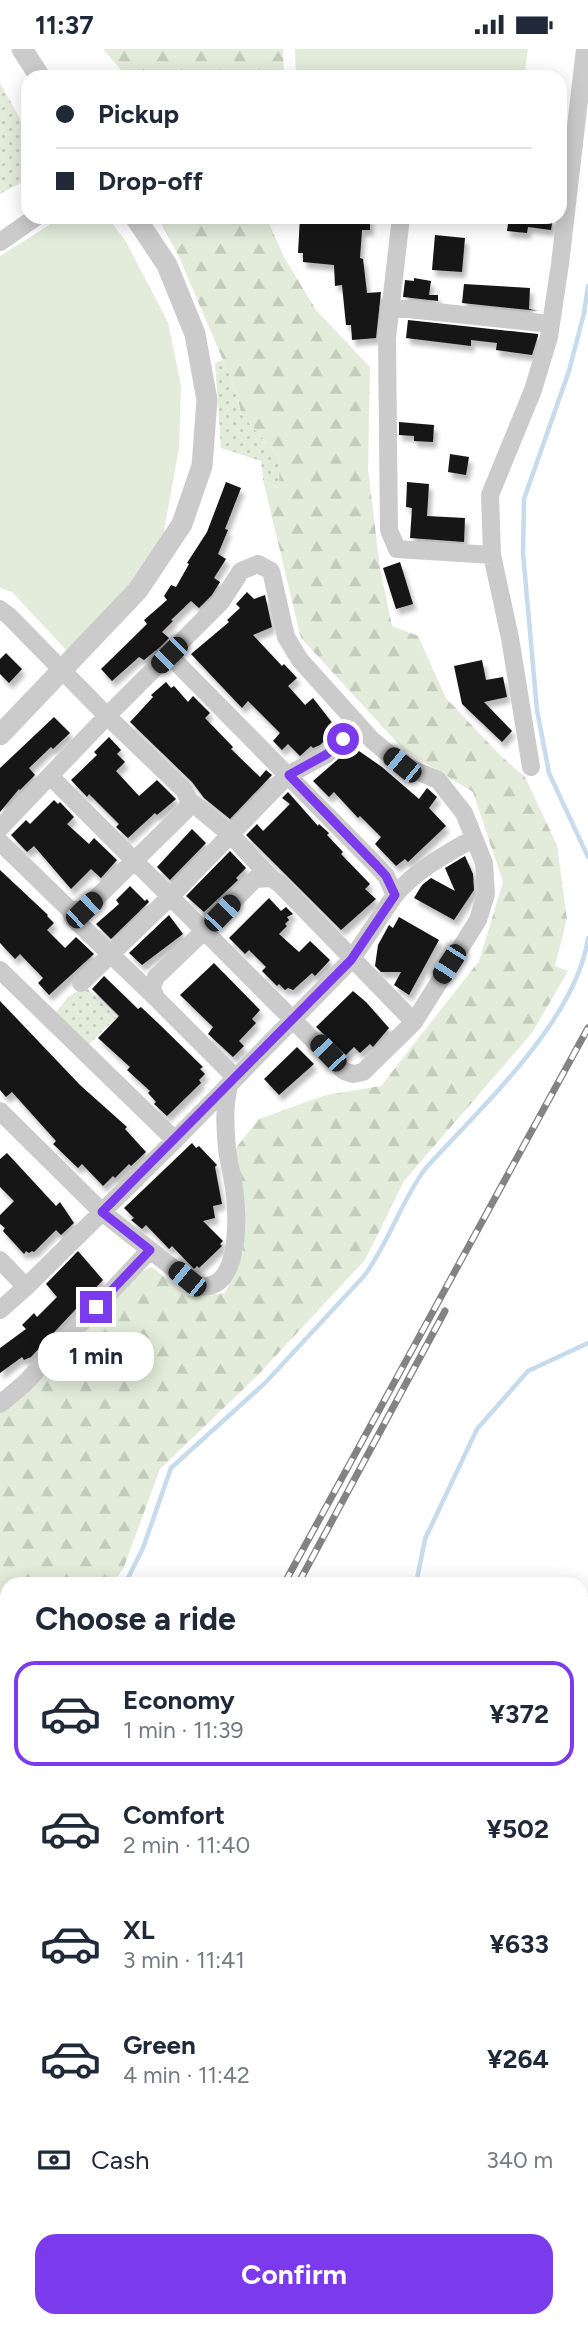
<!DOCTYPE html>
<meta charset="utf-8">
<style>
body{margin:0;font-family:Figtree,sans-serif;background:#f2f2f3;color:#1f2937;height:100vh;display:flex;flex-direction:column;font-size:26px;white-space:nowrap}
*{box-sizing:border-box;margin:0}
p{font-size:23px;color:#747a83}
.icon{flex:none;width:38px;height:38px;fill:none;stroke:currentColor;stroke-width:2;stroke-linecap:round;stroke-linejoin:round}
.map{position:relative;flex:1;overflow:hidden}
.drawer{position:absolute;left:0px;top:1528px;width:588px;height:751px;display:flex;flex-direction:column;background:#fff;border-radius:21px 21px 0 0;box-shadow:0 4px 18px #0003}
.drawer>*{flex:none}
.guide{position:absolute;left:21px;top:21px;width:546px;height:154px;border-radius:21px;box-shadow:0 4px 18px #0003;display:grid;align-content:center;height:154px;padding:0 35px;background:#fff}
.end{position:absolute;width:32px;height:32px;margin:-16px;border:9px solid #7c3aed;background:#fff;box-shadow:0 0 0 4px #fff}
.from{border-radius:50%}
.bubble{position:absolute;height:49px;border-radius:21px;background:#fff;box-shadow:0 4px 18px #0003;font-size:23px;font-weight:700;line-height:49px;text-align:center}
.car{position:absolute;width:21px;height:42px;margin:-21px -10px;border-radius:9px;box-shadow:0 0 5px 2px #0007;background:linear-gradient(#222 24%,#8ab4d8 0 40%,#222 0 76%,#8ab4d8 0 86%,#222 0)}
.guide b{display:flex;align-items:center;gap:24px;height:66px;font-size:26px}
.guide b+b{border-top:2px solid #e0e1e3}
.guide i{width:18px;height:18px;background:#1f2937}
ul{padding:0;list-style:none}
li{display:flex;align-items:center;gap:21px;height:105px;margin:0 14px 10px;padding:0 21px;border:4px solid transparent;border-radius:21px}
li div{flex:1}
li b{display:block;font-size:26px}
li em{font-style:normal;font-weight:700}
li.active{border-color:#7c3aed}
li>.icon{width:63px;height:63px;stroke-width:1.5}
h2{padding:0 35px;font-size:32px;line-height:84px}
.pay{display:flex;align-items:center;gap:18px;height:77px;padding:0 35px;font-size:26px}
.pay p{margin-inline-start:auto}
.cta{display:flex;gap:14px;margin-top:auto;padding:14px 35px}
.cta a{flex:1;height:80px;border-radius:21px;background:#7c3aed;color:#fff;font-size:28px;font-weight:700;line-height:80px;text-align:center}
.status{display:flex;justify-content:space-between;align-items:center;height:49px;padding:0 35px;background:#fff;direction:ltr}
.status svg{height:19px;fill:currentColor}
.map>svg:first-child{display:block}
.forest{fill:url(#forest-firs)}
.park{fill:url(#park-dots)}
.pitch{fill:#e3ecdb}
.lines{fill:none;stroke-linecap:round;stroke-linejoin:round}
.stream{stroke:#c6dbec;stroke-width:4.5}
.building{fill:#151515;filter:url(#shadow)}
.minor{stroke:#cbcbcb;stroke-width:18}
.tertiary{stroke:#cbcbcb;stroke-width:21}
.rail-casing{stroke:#838383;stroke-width:7}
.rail{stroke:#fff;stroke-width:4.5;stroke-dasharray:13;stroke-linecap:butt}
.route{stroke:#7c3aed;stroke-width:9}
</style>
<div class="status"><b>11:37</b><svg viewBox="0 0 49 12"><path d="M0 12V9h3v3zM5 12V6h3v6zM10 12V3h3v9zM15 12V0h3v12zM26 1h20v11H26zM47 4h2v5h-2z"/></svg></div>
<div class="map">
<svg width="588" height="2277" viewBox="0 0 588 2277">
<defs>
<pattern id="forest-firs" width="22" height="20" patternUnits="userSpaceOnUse" patternTransform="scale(1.75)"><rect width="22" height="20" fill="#e3ecdb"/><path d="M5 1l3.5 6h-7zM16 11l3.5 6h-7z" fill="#c3cbbc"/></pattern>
<pattern id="park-dots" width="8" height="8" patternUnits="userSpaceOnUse" patternTransform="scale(1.75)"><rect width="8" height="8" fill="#e3ecdb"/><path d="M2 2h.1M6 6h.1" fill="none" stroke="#c3cbbc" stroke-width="1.8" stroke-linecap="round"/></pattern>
<filter id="shadow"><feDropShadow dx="3.5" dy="6" stdDeviation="2" flood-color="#0004"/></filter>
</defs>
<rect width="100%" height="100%" fill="#fff"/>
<!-- forest -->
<path class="forest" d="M103,0H283L284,28H127Z
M158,168H266L284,208L316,261L370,318L368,420L380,519L392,577L418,587L446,649L500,706L525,728L557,796L567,870L555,917L568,922L532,984L404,1132L365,1211L255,1329L160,1420L124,1518L113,1535H7V1740L0,1764V1360L124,1230L152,1218L188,1247L225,1244L243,1204L235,1100L259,1070L326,1046L381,1037L479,912L503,833L473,743L404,701L301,589L263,431L278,439L280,409L241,365L237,344L180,210Z"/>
<!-- park -->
<path class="park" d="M0,34L28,84V130L0,145Z
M223,311L237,344L241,365L280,409L279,439L263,431L261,412L221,399L215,314Z
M81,940L89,941L116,969L86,998L54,966L68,948Z"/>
<!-- pitch -->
<path class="pitch" d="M295,0H528L524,28H296Z
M62,168H107L125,191L168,273L181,337L179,399L163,488L136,530L67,602L12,543L0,539V207Z"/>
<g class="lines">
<!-- stream -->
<path class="stream" d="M588,237L584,264L569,322L524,450L523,504L537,661L549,724L588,808
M125,1535L143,1499L171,1419L265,1334L364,1227C389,1194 400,1154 425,1120C480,1059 576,972 588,889
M416,1535L425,1490L477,1380L528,1322L588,1294
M0,1785L7,1772
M581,2115L588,2130"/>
</g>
<!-- building -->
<path class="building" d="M300,168H370V181H362L360,209L363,210L367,244L381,243L376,289L352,291L351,276H346L342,236L335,237L334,216L303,213V204H298Z
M509,168H553L551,181L528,178L527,184L507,182Z
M435,186L465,189L462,223L432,221Z
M414,229L431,232L429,246H438V252L403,248L405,231L414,232Z
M464,235L530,239L529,260L539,262L462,254Z
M408,271L538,285V287L532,306L496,301L497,294L471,291V297L406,289Z
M399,373L434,376L433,393L414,392V387L399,386Z
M450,405L469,408L466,426L448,423Z
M226,433L241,439L225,480L228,481L218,505L226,510L214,529L220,533L212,546L199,559L191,552L171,571L173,572L162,583L169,589L160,598L144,611L139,608L112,632L101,620L147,575L144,571L167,551L164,547L171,536L176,538L189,515L187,514L207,483Z
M407,433L429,435L427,467L465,469L464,493L410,489L412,459L406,458Z
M400,513L413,555L396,560L383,519Z
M247,543L254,550L265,546L272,578L253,586L282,617L284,615L297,629L288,637L305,656L313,649L337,680L320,696L313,699L311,697L300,707L288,695L282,701L273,692L280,684L248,652L242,659L191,605L229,573L227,571L240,559L236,555Z
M6,604L22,620L9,634L0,625V610Z
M482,611L486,631L503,628L507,648L484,653L512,682L502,693L462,655L454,617Z
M166,633L171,639L174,637L188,653L193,647L210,664L205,669L233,698L231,700L260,728L266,721L272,726L230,770L204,749L192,733L130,673L153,648L151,646Z
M54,668L70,684L53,700L51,698L29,719L35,726L20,741L19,740L0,763V719Z
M109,688L121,701L117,705L125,713L116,722L139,747L157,731L176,750L157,766L155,764L128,789L116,778L119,775L89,745L87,748L71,731L97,706L94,703Z
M359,702L382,718L419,750L427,739L437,748L429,759L446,777L408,813L405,810L396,817L375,795L381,788L360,767L358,769L334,743L329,748L313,732L344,705Z
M288,743L318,777L319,775L329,784L327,786L343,803L341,805L370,835L365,840L376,850L341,881L246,786L257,775L263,782L290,755L282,749Z
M54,751L58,755L60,753L74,768L67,775L89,795L94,789L117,811L101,829L91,820L71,840L34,797L27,803L11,786L26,771L30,775Z
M192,780L206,794L170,831L157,818Z
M230,802L246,819L236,829L238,831L204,863L186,847Z
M465,807L473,825L474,841L454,871L414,849L422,836L431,829L455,842L445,819Z
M0,821L48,866L47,867L54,874L47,881L65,899L76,888L94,905L49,946L38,934L43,929L20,905L15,910L0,894Z
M130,837L145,852L147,850L149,853L111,890L96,875L119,855L116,851Z
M269,849L281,862L286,858L293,865L287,868L289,871L285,875L287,877L279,885L299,903L310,892L330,911L315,927L312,924L293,941L288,939L285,941L279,935L277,937L262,922L266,918L249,901L245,905L229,889Z
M169,866L183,885L142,916L129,904Z
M399,868L439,891L409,946L394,936L401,923H381L375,917L378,896L389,876L393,879Z
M214,914L260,961L252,970L256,974L239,992L244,997L233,1008L208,985L213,978L180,946Z
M104,927L138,960L141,958L159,975L203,1018L200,1020L205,1025L199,1031L201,1034L167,1067L154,1055L156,1053L148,1044L150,1042L127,1021L130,1018L98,989L119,967L92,940Z
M353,942L366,953L389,979L373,998L370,995L360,1004L354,998L346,1006L316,978Z
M0,952L80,1036L127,1078L125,1080L146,1103L131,1117L129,1115L115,1129L113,1127L103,1137L82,1115L78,1119L53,1095L56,1092L12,1043L6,1048L0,1041Z
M297,998L314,1015L279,1046L264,1030Z
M192,1094L196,1099L199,1097L217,1116L215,1118L222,1155L213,1157L215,1169L203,1172L223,1192L220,1195L222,1197L199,1219L197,1217L194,1220L172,1197L169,1200L146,1176L142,1180L131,1171L134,1169L124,1159Z
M7,1104L56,1157L60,1153L74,1174L61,1186L56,1181L34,1203L32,1202L29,1204L26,1202L24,1205L3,1182L5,1179L0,1175V1166L14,1152L0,1138V1110Z
M78,1202L103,1231L31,1308L24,1311L22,1308L0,1324V1299L26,1280L22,1276L34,1264L37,1268L57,1248L46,1235Z"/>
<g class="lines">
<!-- minor -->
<path class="minor" d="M401,168L387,289L389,481L397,500L492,506
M0,193L36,168
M389,258L551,275
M0,560L9,567L107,667L221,553L241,522L258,515L271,522L286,588L300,611L372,691L402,716L438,731L464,764L484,814L486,845L478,871L414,973L363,1023L353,1025L344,1022L50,727
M531,718L510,589L492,506L490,446L533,341L549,288L560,215L585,0
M189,751L231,786L271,829
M0,779L107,667L184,741L189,751L187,760L84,861H70L0,793
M395,846C416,821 446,805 474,789
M70,861L74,870L156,949
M0,921L175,1091
M81,934L171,847L288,726L327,705L358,676
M236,1029L156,949L152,938L156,928L205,881L255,830L271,829L280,835L414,973
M0,1062L102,1163L187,1230C191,1232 197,1236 201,1237C239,1242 238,1171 235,1148C234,1132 229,1116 227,1100C225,1077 224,1058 229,1036
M0,1211L26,1238
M0,1261L26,1238L175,1091L351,911L395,846L386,827L376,816L169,606
M0,1355L24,1335L150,1201
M275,2272V2277"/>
<!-- tertiary -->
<path class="tertiary" d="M22,0L40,28
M0,686L138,541L182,475L202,417L207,351L195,285L167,216L135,168
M581,1649L588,1636
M0,2200L7,2194"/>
<!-- rail casing -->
<g class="rail-casing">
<path id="rail" d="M284,1535L588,979
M298,1535L445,1262
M0,2039L7,2028
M0,2063L7,2053"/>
</g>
<!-- rail -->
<use href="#rail" class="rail"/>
</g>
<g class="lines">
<!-- route -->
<path class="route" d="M96,1258L150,1201L102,1163L351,911L395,846L386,827L376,816L289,726L327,705L343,690"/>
</g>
</svg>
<i class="end from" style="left:343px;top:690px"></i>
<i class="end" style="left:96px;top:1258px"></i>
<div class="bubble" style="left:38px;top:1283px;width:116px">1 min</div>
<i class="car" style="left:169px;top:606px;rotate:225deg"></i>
<i class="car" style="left:402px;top:716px;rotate:309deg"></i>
<i class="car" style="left:84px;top:861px;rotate:46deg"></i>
<i class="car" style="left:222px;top:864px;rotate:44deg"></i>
<i class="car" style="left:449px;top:915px;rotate:213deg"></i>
<i class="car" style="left:328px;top:1004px;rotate:316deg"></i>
<i class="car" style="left:187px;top:1230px;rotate:309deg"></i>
<div class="guide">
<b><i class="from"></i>Pickup</b>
<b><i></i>Drop-off</b>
</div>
<section class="drawer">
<h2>Choose a ride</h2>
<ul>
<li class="active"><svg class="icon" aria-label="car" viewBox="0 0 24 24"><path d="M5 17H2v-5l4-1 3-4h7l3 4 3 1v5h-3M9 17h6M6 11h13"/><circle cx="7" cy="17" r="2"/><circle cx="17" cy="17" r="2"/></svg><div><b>Economy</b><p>1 min · 11:39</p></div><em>¥372</em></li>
<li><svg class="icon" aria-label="car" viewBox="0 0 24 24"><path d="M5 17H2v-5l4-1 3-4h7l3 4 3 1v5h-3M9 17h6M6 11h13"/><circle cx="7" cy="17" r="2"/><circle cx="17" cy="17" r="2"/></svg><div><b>Comfort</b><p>2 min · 11:40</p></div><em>¥502</em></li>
<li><svg class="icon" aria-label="car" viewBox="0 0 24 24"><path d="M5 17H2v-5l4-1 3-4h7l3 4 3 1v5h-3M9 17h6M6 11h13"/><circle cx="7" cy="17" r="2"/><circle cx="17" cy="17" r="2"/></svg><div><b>XL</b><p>3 min · 11:41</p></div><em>¥633</em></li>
<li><svg class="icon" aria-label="car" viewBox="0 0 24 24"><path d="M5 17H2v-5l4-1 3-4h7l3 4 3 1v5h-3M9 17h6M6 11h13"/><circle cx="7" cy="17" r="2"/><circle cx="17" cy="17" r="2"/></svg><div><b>Green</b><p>4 min · 11:42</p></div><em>¥264</em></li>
</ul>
<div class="pay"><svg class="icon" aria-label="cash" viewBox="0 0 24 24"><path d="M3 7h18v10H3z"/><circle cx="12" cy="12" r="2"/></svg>Cash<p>340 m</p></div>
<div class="cta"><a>Confirm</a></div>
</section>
</div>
